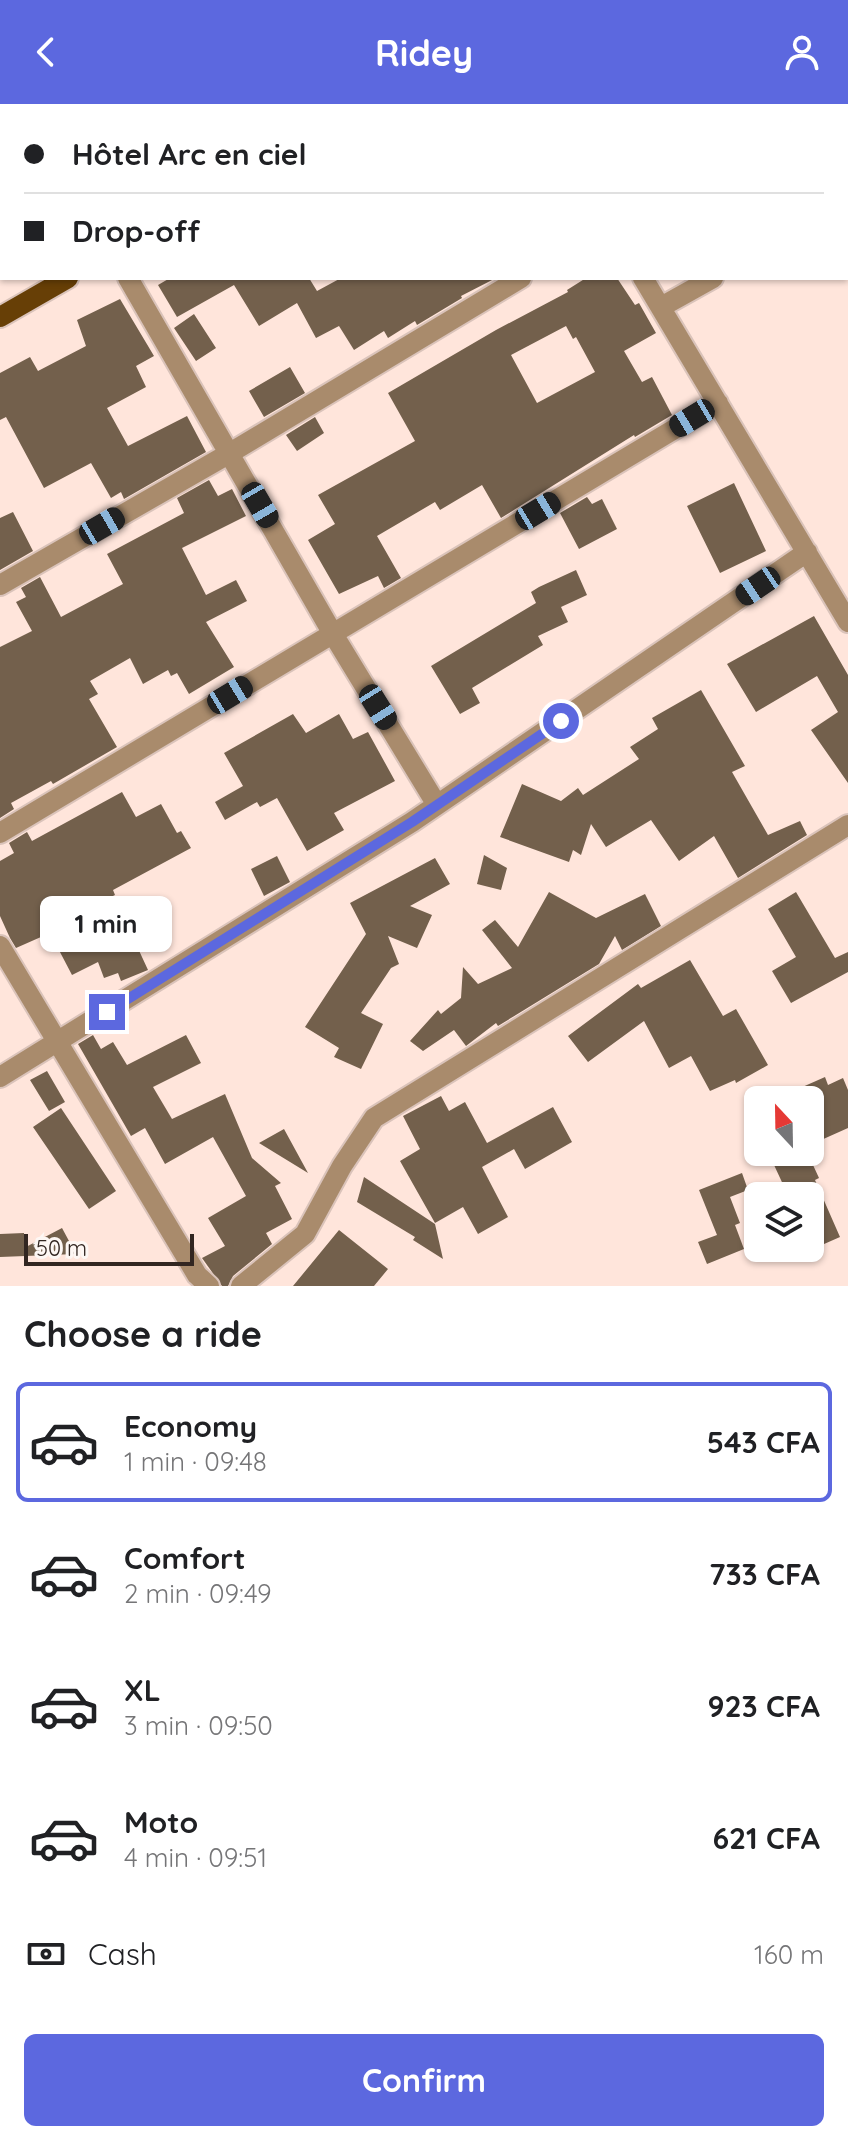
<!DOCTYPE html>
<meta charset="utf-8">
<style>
body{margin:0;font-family:Quicksand,sans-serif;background:#f6f6f6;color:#202124;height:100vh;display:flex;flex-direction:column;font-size:30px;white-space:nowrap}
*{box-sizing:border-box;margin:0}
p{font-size:26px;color:#757577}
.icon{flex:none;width:44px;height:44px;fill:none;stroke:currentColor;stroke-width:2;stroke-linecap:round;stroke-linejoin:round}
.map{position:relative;height:1182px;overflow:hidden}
.panel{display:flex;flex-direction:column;background:#fff;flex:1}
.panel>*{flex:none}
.hud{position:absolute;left:0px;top:0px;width:848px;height:176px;box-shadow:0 2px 6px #0004;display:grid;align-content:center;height:176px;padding:0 24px;background:#fff}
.needle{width:52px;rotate:338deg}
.fabs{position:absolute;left:744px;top:982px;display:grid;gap:16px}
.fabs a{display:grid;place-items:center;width:80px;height:80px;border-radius:12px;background:#fff;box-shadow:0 2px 6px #0004;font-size:40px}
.scale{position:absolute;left:24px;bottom:20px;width:170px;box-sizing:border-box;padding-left:8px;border:4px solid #322621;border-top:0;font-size:22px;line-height:28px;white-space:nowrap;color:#322621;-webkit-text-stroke:6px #fdf7f4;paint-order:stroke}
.end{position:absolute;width:36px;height:36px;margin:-18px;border:10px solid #5c68df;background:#fff;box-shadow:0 0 0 4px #fff}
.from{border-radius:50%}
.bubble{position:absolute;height:56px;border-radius:12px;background:#fff;box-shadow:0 2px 6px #0004;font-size:26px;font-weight:800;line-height:56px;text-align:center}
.car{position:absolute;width:24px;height:48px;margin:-24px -12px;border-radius:10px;box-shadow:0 0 6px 2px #0007;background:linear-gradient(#222 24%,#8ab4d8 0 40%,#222 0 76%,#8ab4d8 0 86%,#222 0)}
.hud b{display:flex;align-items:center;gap:28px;height:76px;font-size:30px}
.hud b+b{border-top:2px solid #e0e0e0}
.hud i{width:20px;height:20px;background:#202124}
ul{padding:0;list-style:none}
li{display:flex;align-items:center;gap:24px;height:120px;margin:0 16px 12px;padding:0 8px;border:4px solid transparent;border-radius:12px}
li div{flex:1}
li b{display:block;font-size:30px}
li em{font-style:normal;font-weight:800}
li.active{border-color:#5c68df}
li>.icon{width:72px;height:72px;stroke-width:1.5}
h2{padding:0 24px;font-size:36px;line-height:96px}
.pay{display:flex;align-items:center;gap:20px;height:88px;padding:0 24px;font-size:30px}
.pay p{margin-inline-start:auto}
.action{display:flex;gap:16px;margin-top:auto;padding:16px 24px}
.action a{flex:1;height:92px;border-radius:12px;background:#5c68df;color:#fff;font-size:32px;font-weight:800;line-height:92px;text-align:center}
header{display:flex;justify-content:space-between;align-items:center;height:104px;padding:0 24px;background:#5c68df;color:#fff;font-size:36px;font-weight:800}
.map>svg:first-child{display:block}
.building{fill:#73604c;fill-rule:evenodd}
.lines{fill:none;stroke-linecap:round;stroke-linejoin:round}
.street-casing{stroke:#dac3ba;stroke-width:24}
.primary-casing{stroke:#dac3ba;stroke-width:24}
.street{stroke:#a98b6c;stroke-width:20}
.primary{stroke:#673f06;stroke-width:20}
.route{stroke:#5c68df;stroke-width:10}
</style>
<header><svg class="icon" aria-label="back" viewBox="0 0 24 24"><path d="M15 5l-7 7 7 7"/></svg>Ridey<svg class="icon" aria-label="person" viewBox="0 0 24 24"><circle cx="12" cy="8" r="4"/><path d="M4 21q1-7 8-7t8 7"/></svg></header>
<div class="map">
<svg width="848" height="1182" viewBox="0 0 848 1182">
<rect width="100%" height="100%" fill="#ffe5db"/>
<!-- building -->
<path class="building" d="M170,174H309L317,187L341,174H496L461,192L462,194L417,221L415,217L388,234L384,227L354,246L339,222L316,234L297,199L259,222L234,181L177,213L158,181Z
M586,174H617L635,201L639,199L656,229L624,247L642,278L652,273L672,311L635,333L634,331L501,414L482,381L440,406L435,398L377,432L401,474L384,484L378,472L339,490L308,436L335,420L318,391L415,337L388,289L496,226L568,188L567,186ZM566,222L573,235L576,233L595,268L537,299L511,251Z
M120,195L154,252L136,262L146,283L107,304L128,342L187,312L206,348L124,395L121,388L111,394L91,359L44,384L6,313L0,316V269L30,253L38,267L86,242L77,216Z
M194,210L216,244L196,257L174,224Z
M290,263L305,289L264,313L249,287Z
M315,313L324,329L297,347L286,331Z
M209,376L218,392L232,385L246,412L182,444L206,491L236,476L247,497L206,518L234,563L189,590L177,569L171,572L168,566L143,580L130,554L90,577L98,590L89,595L117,643L53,680L51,677L11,699L14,705L0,714V543L32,527L16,498L26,493L21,484L40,473L61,513L123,480L107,450L184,409L177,394Z
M734,379L766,447L720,469L687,402Z
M587,393L592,400L602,395L617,425L579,445L560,409Z
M13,408L33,447L0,466V414Z
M576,466L587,491L561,503L568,518L538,532L543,541L472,584L480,599L460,610L431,562L536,499L531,488L539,483Z
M814,512L848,571V679L811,626L838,608L817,572L756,608L727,560Z
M701,586L745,662L732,668L768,731L800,717L807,731L738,774L714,732L679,757L651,716L606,743L591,720L581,751L573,746L569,758L500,733L522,680L561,697L578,684L583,691L639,655L630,643L658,625L652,614Z
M293,610L306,629L339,610L353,635L368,628L395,677L334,709L344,726L307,747L277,694L260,703L257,698L225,716L215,698L243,682L224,649Z
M122,688L136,713L161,700L177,729L181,727L191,744L113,786L115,791L78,809L97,846L123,836L126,844L136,840L148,866L121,877L118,869L104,874L98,858L72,871L50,829L16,844L10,834L0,812V757L14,749L9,739L27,728L32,737Z
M484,751L507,764L501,786L477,780Z
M277,752L290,778L264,792L251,765Z
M435,754L450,780L410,802L432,811L417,844L388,832L399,860L391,864L361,909L383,920L361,965L334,953L339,944L305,923L366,830L350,799Z
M549,788L596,814L645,790L661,822L622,846L615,832L599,860L498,922L496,919L466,942L454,926L423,947L410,937L438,906L441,910L461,894L463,863L478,880L512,864L482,826L495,816L518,843Z
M796,788L835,854L848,848V868L791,899L772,867L796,853L768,805Z
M690,856L723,912L736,905L768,961L736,979L735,976L710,987L691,952L669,964L644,917L588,958L568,932L638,880L641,884Z
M93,931L101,945L113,938L127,961L186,931L201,959L153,983L172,1015L225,990L252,1054L281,1079L275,1082L292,1115L266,1129L272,1140L233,1172L228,1182H222L202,1154L225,1142L208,1114L246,1092L213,1033L165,1060L145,1024L131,1032L78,940Z
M47,967L65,998L49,1007L30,976Z
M825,973L828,981L843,974L848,986V1024L810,1041V996H773Z
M441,992L449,1007L465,998L487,1039L553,1003L572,1038L525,1065L514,1045L482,1063L508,1113L478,1130L463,1103L435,1119L400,1057L420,1045L403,1012Z
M61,1004L116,1087L89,1105L33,1023Z
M284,1025L308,1069L259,1039Z
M768,1048H807L819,1074L815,1076L840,1133L815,1144L810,1134V1078L787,1089Z
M742,1069L748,1086L730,1093L740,1119L735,1121L744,1145L707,1160L698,1138L717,1131L699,1086Z
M364,1073L435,1120L443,1155L413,1136L415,1133L357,1098Z
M62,1124L76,1150L0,1153V1130L24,1129V1144Z
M339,1126L388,1165L374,1182H293Z"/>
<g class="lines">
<!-- street casing -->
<g class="street-casing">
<path id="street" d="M30,0L31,2
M263,0L264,2
M533,0L534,2
M846,99L848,98
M128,174L333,530L437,701
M643,174L848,518
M661,203L713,174
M0,481L230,349L521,174
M0,729L718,299
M0,842L197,1171L209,1182
M0,973L412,718L807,448
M241,1182L305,1130L342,1062L374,1014L848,721"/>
</g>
<!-- primary casing -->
<g class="primary-casing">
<path id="primary" d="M365,2L368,0
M0,213L68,174"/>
</g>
<!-- street -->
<use href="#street" class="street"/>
<!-- primary -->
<use href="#primary" class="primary"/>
</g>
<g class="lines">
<!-- route -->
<path class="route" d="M107,908L412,718L561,617"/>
</g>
</svg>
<div class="fabs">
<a><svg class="needle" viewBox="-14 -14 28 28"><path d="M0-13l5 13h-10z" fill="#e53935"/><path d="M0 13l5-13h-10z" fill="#757577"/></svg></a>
<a><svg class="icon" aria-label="layers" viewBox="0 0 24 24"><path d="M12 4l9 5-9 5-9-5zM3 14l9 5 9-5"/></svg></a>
</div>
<div class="scale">50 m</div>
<i class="end from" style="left:561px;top:617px"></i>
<i class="end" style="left:107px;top:908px"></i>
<div class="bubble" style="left:40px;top:792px;width:132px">1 min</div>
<i class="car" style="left:692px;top:314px;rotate:239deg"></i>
<i class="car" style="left:260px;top:401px;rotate:150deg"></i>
<i class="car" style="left:538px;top:407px;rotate:59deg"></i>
<i class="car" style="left:102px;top:422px;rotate:60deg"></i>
<i class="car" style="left:758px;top:482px;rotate:236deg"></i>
<i class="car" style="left:230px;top:591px;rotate:59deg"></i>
<i class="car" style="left:378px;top:603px;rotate:148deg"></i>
<div class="hud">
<b><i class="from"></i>Hôtel Arc en ciel</b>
<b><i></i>Drop-off</b>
</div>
</div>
<section class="panel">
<h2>Choose a ride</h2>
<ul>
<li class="active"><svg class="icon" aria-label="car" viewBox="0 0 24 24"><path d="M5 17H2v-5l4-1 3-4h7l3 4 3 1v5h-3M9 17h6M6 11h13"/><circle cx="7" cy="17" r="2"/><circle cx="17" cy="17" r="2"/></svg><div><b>Economy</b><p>1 min · 09:48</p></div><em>543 CFA</em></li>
<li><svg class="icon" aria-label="car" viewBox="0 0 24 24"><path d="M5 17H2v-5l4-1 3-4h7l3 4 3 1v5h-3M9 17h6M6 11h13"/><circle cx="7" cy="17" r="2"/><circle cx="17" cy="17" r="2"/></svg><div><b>Comfort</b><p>2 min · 09:49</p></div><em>733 CFA</em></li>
<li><svg class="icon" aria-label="car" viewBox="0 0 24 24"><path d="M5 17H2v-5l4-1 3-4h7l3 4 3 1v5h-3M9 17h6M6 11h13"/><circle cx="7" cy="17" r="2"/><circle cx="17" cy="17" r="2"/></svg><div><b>XL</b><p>3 min · 09:50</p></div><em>923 CFA</em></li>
<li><svg class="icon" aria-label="car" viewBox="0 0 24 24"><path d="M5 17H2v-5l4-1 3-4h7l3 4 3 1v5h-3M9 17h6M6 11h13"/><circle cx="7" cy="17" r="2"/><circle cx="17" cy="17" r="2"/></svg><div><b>Moto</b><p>4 min · 09:51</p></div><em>621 CFA</em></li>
</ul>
<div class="pay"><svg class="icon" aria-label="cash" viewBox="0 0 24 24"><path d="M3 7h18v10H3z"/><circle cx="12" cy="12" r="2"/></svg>Cash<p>160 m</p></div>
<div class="action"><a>Confirm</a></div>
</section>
